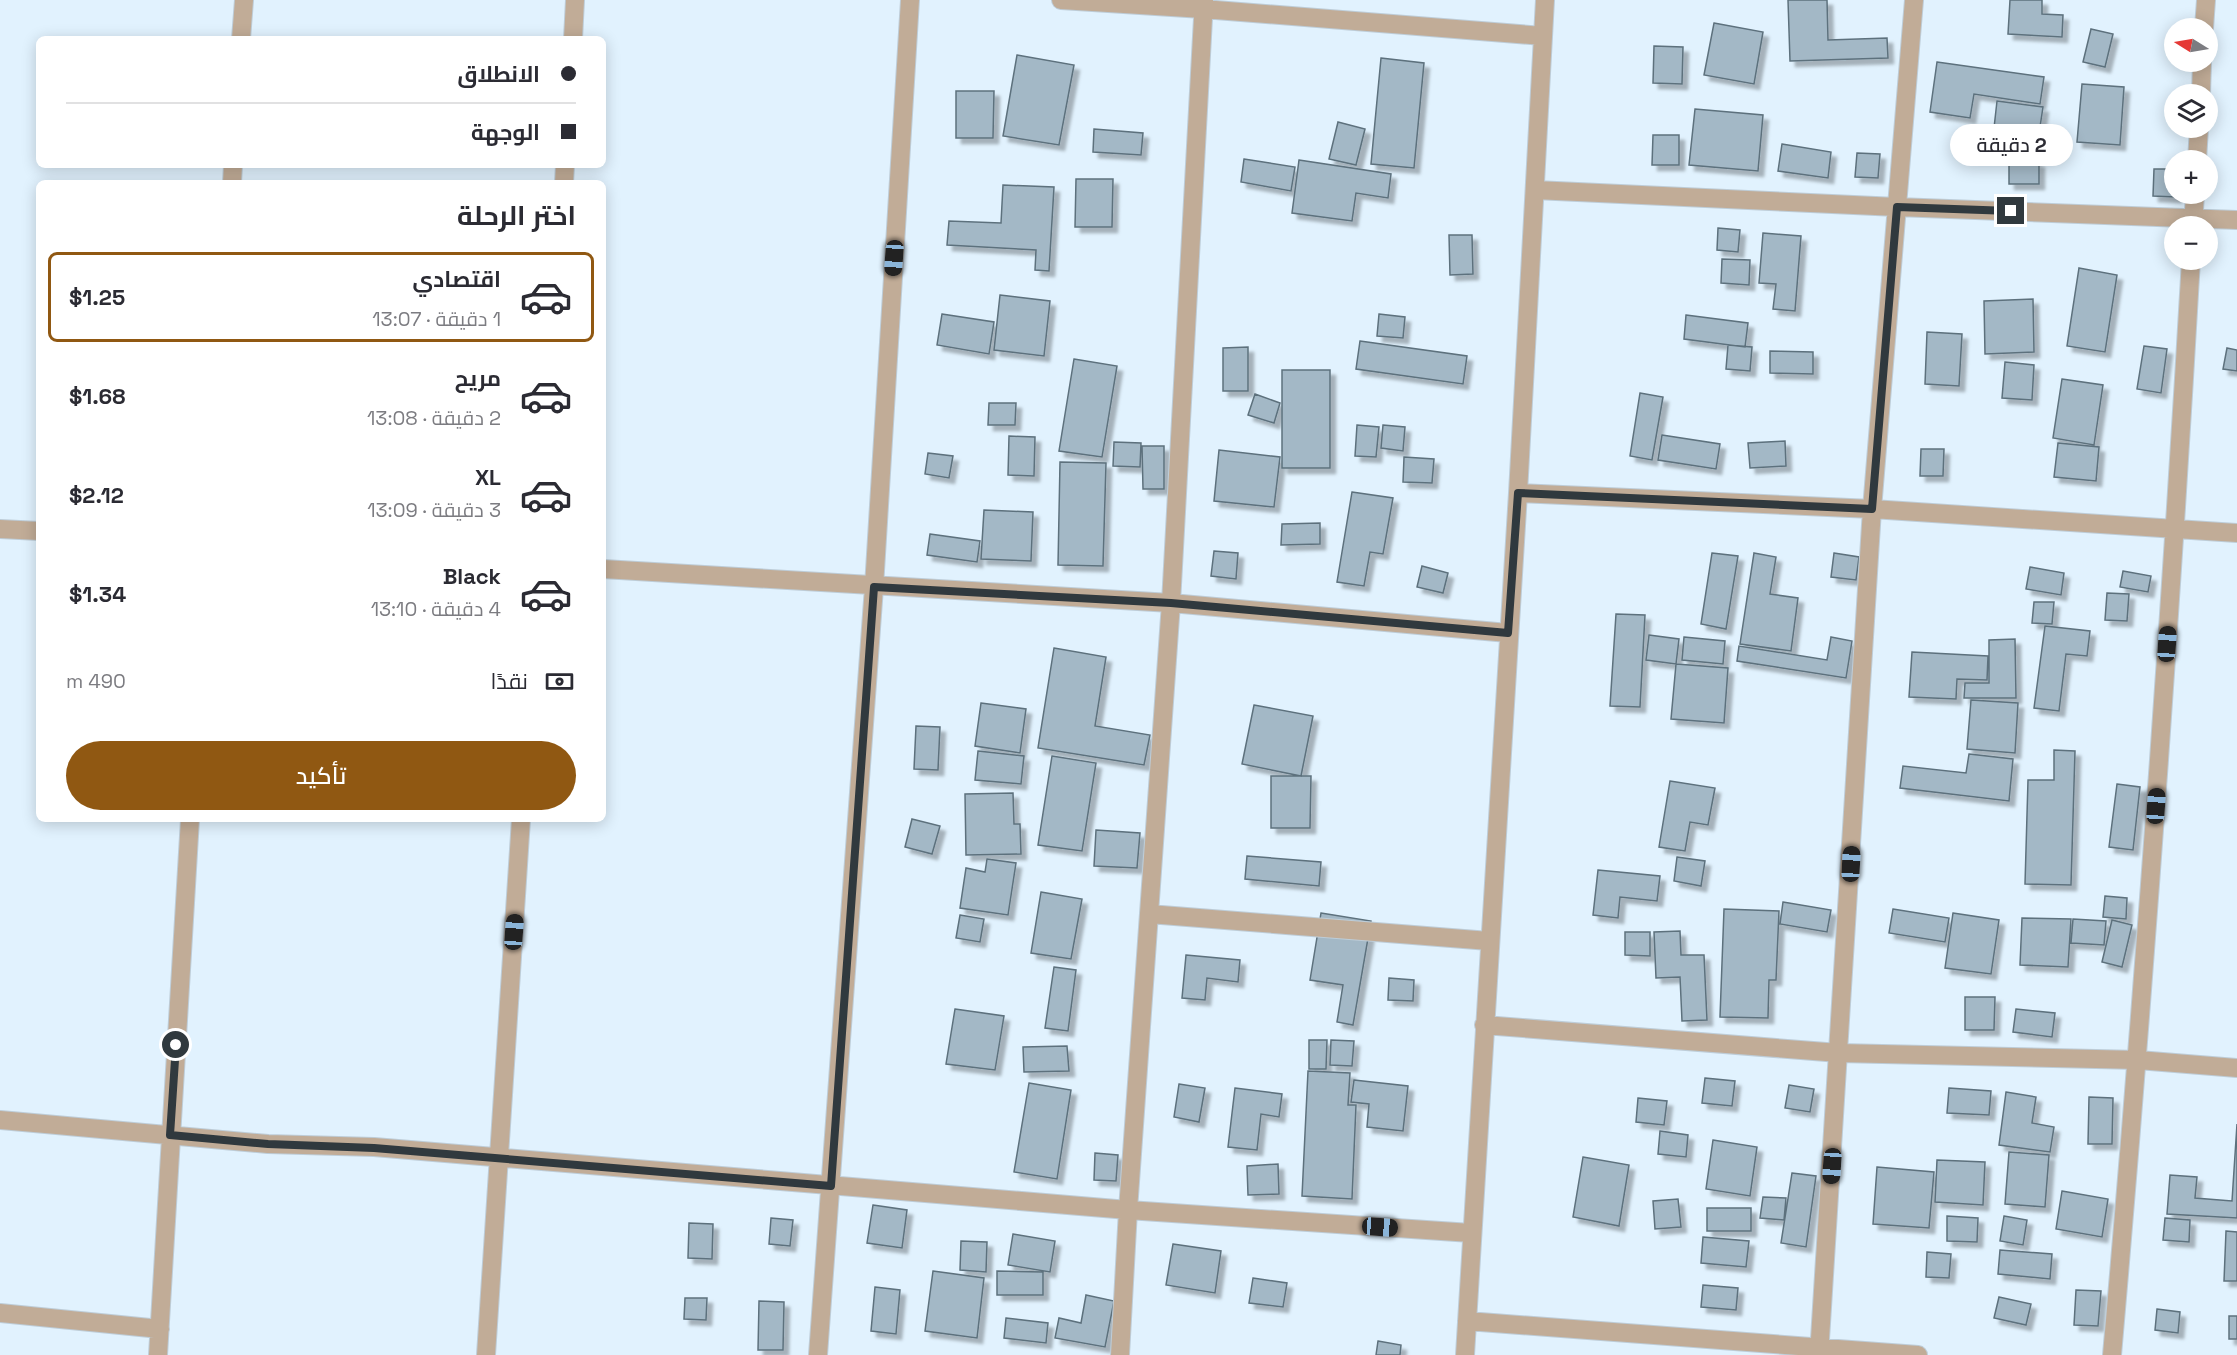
<!DOCTYPE html>
<html lang="ar">
<meta charset="utf-8">
<style>
body{margin:0;font-family:"Space Grotesk",Cairo,sans-serif;background:#f7f7f7;color:#2b2b33;direction:rtl;height:100vh;display:flex;flex-direction:column;font-size:22px;white-space:nowrap}
*{box-sizing:border-box;margin:0}
p{font-size:20px;color:#7c7c81}
.icon{flex:none;width:33px;height:33px;fill:none;stroke:currentColor;stroke-width:2;stroke-linecap:round;stroke-linejoin:round}
.map{position:relative;flex:1;overflow:hidden;direction:ltr}
.sheet{position:absolute;left:36px;top:180px;width:570px;height:642px;display:flex;flex-direction:column;background:#fff;border-radius:9px;box-shadow:0 3px 15px #0003;direction:rtl}
.sheet>*{flex:none}
.top-card{position:absolute;left:36px;top:36px;width:570px;height:132px;border-radius:9px;box-shadow:0 3px 15px #0003;direction:rtl;display:grid;align-content:center;height:132px;padding:0 30px;background:#fff}
.needle{width:39px;rotate:281deg}
.tools{position:absolute;left:2164px;top:18px;display:grid;gap:12px}
.tools a{display:grid;place-items:center;width:54px;height:54px;border-radius:50%;background:#fff;box-shadow:0 3px 15px #0003;font-size:30px}
.end{position:absolute;width:27px;height:27px;margin:-14px;border:8px solid #30393e;background:#fff;box-shadow:0 0 0 3px #fff}
.from{border-radius:50%}
.bubble{position:absolute;height:42px;border-radius:21px;background:#fff;box-shadow:0 3px 15px #0003;font-size:20px;font-weight:600;line-height:42px;text-align:center;direction:rtl}
.car{position:absolute;width:18px;height:36px;margin:-18px -9px;border-radius:8px;box-shadow:0 0 4px 2px #0007;background:linear-gradient(#222 24%,#8ab4d8 0 40%,#222 0 76%,#8ab4d8 0 86%,#222 0)}
.top-card b{display:flex;align-items:center;gap:21px;height:57px;font-size:22px}
.top-card b+b{border-top:2px solid #e1e1e2}
.top-card i{width:15px;height:15px;background:#2b2b33}
ul{padding:0;list-style:none}
li{display:flex;align-items:center;gap:18px;height:90px;margin:0 12px 9px;padding:0 18px;border:3px solid transparent;border-radius:9px}
li div{flex:1}
li b{display:block;font-size:22px}
li em{font-style:normal;font-weight:600}
li.active{border-color:#905812}
li>.icon{width:54px;height:54px;stroke-width:1.5}
h2{padding:0 30px;font-size:27px;line-height:72px}
.pay{display:flex;align-items:center;gap:15px;height:66px;padding:0 30px;font-size:22px}
.pay p{margin-inline-start:auto}
.cta{display:flex;gap:12px;margin-top:auto;padding:12px 30px}
.cta a{flex:1;height:69px;border-radius:36px;background:#905812;color:#fff;font-size:24px;font-weight:600;line-height:69px;text-align:center}
.map>svg:first-child{display:block}
.building{fill:#a3b8c6;stroke:#5d717d;stroke-width:1.5;filter:url(#shadow)}
.lines{fill:none;stroke-linecap:round;stroke-linejoin:round}
.minor-casing{stroke:#becdd8;stroke-width:20}
.minor{stroke:#c1ac97;stroke-width:18}
.route{stroke:#30393e;stroke-width:8}
</style>
<div class="map">
<svg width="2237" height="1355" viewBox="0 0 2237 1355">
<defs>
<filter id="shadow"><feDropShadow dx="5.5" dy="5.5" stdDeviation="1.5" flood-color="#0004"/></filter>
</defs>
<rect width="100%" height="100%" fill="#e1f2fe"/>
<!-- building -->
<path class="building" d="M1788,0H1827L1828,40L1887,38L1888,58L1790,61Z
M2010,0H2042V14L2063,15L2062,37L2008,34Z
M1714,23L1763,32L1754,84L1704,75Z
M2091,29L2113,34L2105,67L2083,62Z
M1654,46L1683,47L1682,84L1653,83Z
M1017,55L1074,65L1059,145L1003,136Z
M1381,58L1424,63L1414,168L1371,164Z
M1937,62L2044,77L2040,104L1974,94L1970,118L1930,112Z
M2082,84L2124,87L2120,145L2077,142Z
M956,91H994L993,138H956Z
M1997,101L2043,107L2035,160L1991,155Z
M1695,109L1763,115L1758,171L1689,165Z
M1338,122L1365,129L1356,165L1329,159Z
M1094,129L1143,133L1141,155L1093,152Z
M1653,135H1679V165H1652Z
M1782,144L1831,152L1828,178L1778,171Z
M1857,153L1880,154L1878,178L1855,177Z
M1244,159L1295,167L1291,191L1241,182Z
M1299,160L1391,174L1388,198L1356,193L1352,221L1292,213Z
M2009,162H2039V184H2009Z
M2154,169H2175L2176,197L2153,196Z
M1076,179H1113L1112,227H1075Z
M1003,185L1054,187L1049,271L1035,270L1036,250L947,245L949,221L1001,223Z
M1718,228L1740,230L1738,252L1717,250Z
M1763,233L1801,236L1795,311L1773,309L1776,284L1759,283Z
M1449,235H1472L1473,274L1450,275Z
M1722,259L1750,260L1749,285L1721,283Z
M2079,268L2117,275L2105,352L2067,346Z
M1000,295L1050,301L1044,356L994,350Z
M2033,299L2034,352L1985,354L1984,301Z
M942,314L994,322L989,354L937,345Z
M1379,314L1405,317L1403,338L1377,336Z
M1686,315L1748,323L1745,347L1684,339Z
M1927,332L1962,334L1959,386L1925,384Z
M1360,341L1467,356L1463,384L1356,369Z
M1728,345L1752,347L1750,371L1726,369Z
M2144,346L2167,349L2161,393L2137,389Z
M1248,347V391H1223V348Z
M2227,348L2237,350V371L2223,369Z
M1770,351L1813,352V374L1770,373Z
M1074,359L1117,366L1102,457L1059,451Z
M2005,362L2034,365L2032,400L2002,398Z
M1282,370H1330V468H1282Z
M2062,379L2103,385L2094,445L2053,438Z
M1640,393L1663,397L1652,460L1630,456Z
M1255,394L1280,403L1274,423L1248,415Z
M989,403H1016L1015,425H988Z
M1357,425L1379,427L1376,457L1355,456Z
M1383,425L1405,427L1403,451L1381,448Z
M1662,435L1720,444L1716,469L1658,460Z
M1009,436L1035,437L1034,476L1008,475Z
M1785,441L1786,466L1750,468L1748,443Z
M1114,442L1141,443L1140,467L1113,466Z
M2058,443L2099,447L2096,481L2054,477Z
M1142,446H1164V489H1143Z
M1921,449H1944L1943,476H1920Z
M1219,450L1280,457L1274,507L1214,501Z
M928,453L953,456L949,478L925,474Z
M1404,457L1434,459L1432,483L1403,482Z
M1060,462L1106,463L1103,566L1058,565Z
M1352,492L1393,498L1383,554L1370,552L1364,586L1337,582Z
M984,510L1033,512L1031,561L981,559Z
M1320,523V544L1281,545L1282,524Z
M930,534L980,541L977,562L927,555Z
M1214,551L1238,553L1236,579L1211,576Z
M1712,553L1738,556L1726,629L1701,624Z
M1754,553L1776,557L1770,594L1798,598L1791,651L1740,644Z
M1834,553L1859,557L1856,580L1831,577Z
M1422,566L1448,573L1443,593L1417,587Z
M2030,567L2064,573L2061,595L2026,589Z
M2123,571L2151,576L2148,592L2120,587Z
M2107,593L2129,594L2127,621L2105,620Z
M2034,602H2054L2052,624L2032,623Z
M1616,614L1645,615L1640,707L1610,706Z
M2045,626L2090,631L2087,656L2066,654L2059,711L2034,708Z
M1649,635L1679,639L1676,664L1646,660Z
M1684,637L1725,641L1723,664L1682,660Z
M1831,637L1852,641L1846,678L1737,661L1739,646L1827,660Z
M2015,639L2016,698H1964L1965,683H1989V640Z
M1054,648L1106,657L1095,726L1150,735L1144,765L1038,748Z
M1912,652L1988,656L1987,680L1957,679L1956,699L1909,697Z
M1676,664L1728,668L1724,723L1671,719Z
M1971,700L2018,703L2015,753L1967,749Z
M981,703L1026,709L1020,753L975,746Z
M1254,705L1313,716L1301,776L1242,764Z
M916,726L940,727L938,770L914,769Z
M2054,750L2075,751L2071,885L2025,884L2028,780H2054Z
M978,751L1024,756L1021,784L975,780Z
M1969,754L2013,759L2009,801L1900,788L1903,766L1966,773Z
M1052,756L1096,763L1082,851L1038,845Z
M1271,776H1311L1310,828H1271Z
M1670,781L1715,788L1708,825L1690,822L1685,851L1659,847Z
M2117,784L2140,787L2133,850L2109,847Z
M1013,793L1014,824H1020L1021,854L966,855L965,794Z
M912,819L940,826L932,854L905,847Z
M1096,830L1140,833L1137,868L1094,866Z
M1247,856L1321,862L1319,886L1245,879Z
M1677,857L1705,861L1701,886L1674,881Z
M987,859L1016,863L1008,915L960,908L966,868L985,872Z
M1598,870L1660,876L1657,901L1620,897L1618,918L1593,915Z
M1041,892L1082,899L1071,959L1031,953Z
M2105,896L2127,898L2126,919L2103,917Z
M1783,902L1831,910L1827,932L1780,924Z
M1724,909L1779,911L1776,980H1769L1768,1018L1720,1017Z
M1893,909L1949,918L1945,942L1889,933Z
M1321,913L1371,921L1353,1025L1337,1022L1343,985L1310,980Z
M1953,913L1999,920L1991,974L1945,968Z
M960,915L984,919L980,942L956,938Z
M2022,918L2071,919L2068,967L2020,965Z
M2073,919L2106,921L2104,945L2071,943Z
M2112,920L2132,925L2122,967L2102,962Z
M1680,931L1681,955H1704L1707,1020L1682,1021L1680,977L1656,978L1654,932Z
M1625,932H1650V956L1625,955Z
M1186,955L1240,960L1238,982L1207,978L1205,1000L1182,998Z
M1054,967L1076,970L1068,1031L1045,1028Z
M1389,978L1414,980L1413,1001L1388,1000Z
M1965,997H1995L1994,1030H1965Z
M955,1009L1004,1016L995,1070L946,1064Z
M2016,1009L2055,1013L2052,1037L2013,1032Z
M1309,1040H1327L1326,1069H1309Z
M1331,1040L1354,1041L1352,1066L1330,1065Z
M1067,1046L1069,1071L1024,1072L1023,1047Z
M1308,1071L1350,1073L1348,1105H1356L1352,1199L1302,1196Z
M1705,1078L1735,1081L1732,1106L1702,1103Z
M1354,1080L1408,1086L1403,1131L1367,1127L1369,1104L1351,1102Z
M1029,1083L1071,1090L1057,1179L1014,1172Z
M1179,1084L1205,1088L1199,1122L1174,1117Z
M1789,1085L1814,1089L1810,1112L1785,1108Z
M1235,1088L1282,1094L1279,1117L1261,1114L1257,1150L1228,1147Z
M1949,1088L1991,1091L1989,1115L1947,1113Z
M2006,1092L2036,1097L2032,1123L2054,1127L2050,1152L1999,1145Z
M2089,1097L2113,1098L2112,1144H2088Z
M1638,1098L1667,1101L1664,1125L1636,1122Z
M2237,1124V1218L2167,1214L2170,1175L2197,1177L2195,1198L2232,1201Z
M1660,1131L1688,1135L1686,1157L1658,1154Z
M1713,1140L1757,1147L1750,1196L1706,1189Z
M2009,1152L2049,1155L2045,1207L2005,1204Z
M1095,1153L1118,1155L1116,1181L1094,1180Z
M1583,1157L1629,1165L1619,1226L1573,1217Z
M1937,1160L1985,1162L1983,1205L1935,1202Z
M1278,1164L1279,1194L1248,1195L1247,1166Z
M1877,1167L1934,1172L1929,1228L1873,1224Z
M1792,1173L1816,1176L1806,1247L1781,1243Z
M2062,1191L2108,1199L2102,1237L2056,1229Z
M1763,1197L1786,1198L1784,1220L1760,1218Z
M1678,1199L1681,1227L1655,1229L1653,1201Z
M873,1205L907,1210L902,1248L867,1243Z
M1707,1208H1751V1231H1707Z
M1947,1216L1978,1218L1977,1242L1947,1241Z
M2004,1216L2027,1220L2023,1245L2000,1241Z
M771,1218L793,1220L790,1246L769,1244Z
M2165,1218L2190,1220L2189,1242L2163,1240Z
M689,1223L713,1224L712,1259L688,1258Z
M2226,1231L2237,1232V1281H2224Z
M1013,1234L1055,1241L1050,1272L1008,1265Z
M1703,1237L1749,1241L1746,1267L1701,1263Z
M961,1241L987,1242L986,1272L960,1270Z
M1173,1244L1221,1251L1215,1293L1166,1285Z
M2000,1250L2052,1254L2050,1279L1998,1274Z
M1927,1252L1951,1254L1949,1278L1926,1277Z
M933,1271L984,1278L977,1338L925,1331Z
M997,1271L1043,1272V1295H997Z
M1253,1278L1287,1283L1283,1307L1249,1303Z
M1703,1285L1738,1288L1736,1310L1701,1307Z
M875,1287L900,1290L896,1334L871,1331Z
M2076,1290L2101,1291L2098,1326L2074,1325Z
M1086,1295L1114,1301L1105,1347L1055,1338L1059,1318L1081,1323Z
M1999,1297L2031,1304L2026,1325L1994,1318Z
M685,1298H707L706,1320L684,1319Z
M759,1301L784,1302L783,1350H758Z
M2157,1309L2180,1312L2178,1333L2155,1330Z
M2229,1316H2237V1339H2229Z
M1006,1318L1048,1323L1046,1343L1004,1338Z
M1378,1341L1401,1345L1400,1355H1376Z"/>
<g class="lines">
<!-- minor casing -->
<g class="minor-casing">
<path id="minor" d="M1061,0L1203,9L1543,36
M2204,28L2206,0
M241,39L244,0
M573,39L575,0
M2201,94L2202,62
M2197,160L2199,128
M232,183L233,165
M564,183L565,165
M1535,190L1897,207L2237,220
M2193,226L2195,194
M1518,493L1872,509L2237,533
M0,529L39,531
M603,569L1171,603L1508,633
M1149,914L1489,941
M1484,1025L1839,1053L2138,1060L2237,1068
M0,1120L268,1144L374,1147L1128,1210L1471,1233
M0,1313L160,1329
M1467,1321L1918,1355
M158,1355L190,819
M486,1355L521,819
M818,1355L874,587L910,0
M1120,1355L1128,1210L1171,603L1204,0
M1465,1355L1518,493L1545,0
M1819,1355L1872,509L1914,0
M2112,1355C2144,990 2170,625 2191,260"/>
</g>
<!-- minor -->
<use href="#minor" class="minor"/>
</g>
<g class="lines">
<!-- route -->
<path class="route" d="M176,1045L170,1135L268,1144L374,1148L831,1186L874,587L1171,603L1508,633L1518,493L1872,509L1897,207L2011,211"/>
</g>
</svg>
<div class="tools">
<a><svg class="needle" viewBox="-14 -14 28 28"><path d="M0-13l5 13h-10z" fill="#e53935"/><path d="M0 13l5-13h-10z" fill="#7c7c81"/></svg></a>
<a><svg class="icon" aria-label="layers" viewBox="0 0 24 24"><path d="M12 4l9 5-9 5-9-5zM3 14l9 5 9-5"/></svg></a>
<a>+</a>
<a>−</a>
</div>
<i class="end from" style="left:176px;top:1045px"></i>
<i class="end" style="left:2011px;top:211px"></i>
<div class="bubble" style="left:1950px;top:124px;width:123px">2 دقيقة</div>
<i class="car" style="left:894px;top:258px;rotate:184deg"></i>
<i class="car" style="left:2167px;top:644px;rotate:4deg"></i>
<i class="car" style="left:2156px;top:806px;rotate:4deg"></i>
<i class="car" style="left:1851px;top:864px;rotate:3deg"></i>
<i class="car" style="left:514px;top:932px;rotate:4deg"></i>
<i class="car" style="left:1832px;top:1166px;rotate:184deg"></i>
<i class="car" style="left:1380px;top:1227px;rotate:94deg"></i>
<div class="top-card">
<b><i class="from"></i>الانطلاق</b>
<b><i></i>الوجهة</b>
</div>
<section class="sheet">
<h2>اختر الرحلة</h2>
<ul>
<li class="active"><svg class="icon" aria-label="car" viewBox="0 0 24 24"><path d="M5 17H2v-5l4-1 3-4h7l3 4 3 1v5h-3M9 17h6M6 11h13"/><circle cx="7" cy="17" r="2"/><circle cx="17" cy="17" r="2"/></svg><div><b>اقتصادي</b><p>1 دقيقة · 13:07</p></div><em>$1.25</em></li>
<li><svg class="icon" aria-label="car" viewBox="0 0 24 24"><path d="M5 17H2v-5l4-1 3-4h7l3 4 3 1v5h-3M9 17h6M6 11h13"/><circle cx="7" cy="17" r="2"/><circle cx="17" cy="17" r="2"/></svg><div><b>مريح</b><p>2 دقيقة · 13:08</p></div><em>$1.68</em></li>
<li><svg class="icon" aria-label="car" viewBox="0 0 24 24"><path d="M5 17H2v-5l4-1 3-4h7l3 4 3 1v5h-3M9 17h6M6 11h13"/><circle cx="7" cy="17" r="2"/><circle cx="17" cy="17" r="2"/></svg><div><b>XL</b><p>3 دقيقة · 13:09</p></div><em>$2.12</em></li>
<li><svg class="icon" aria-label="car" viewBox="0 0 24 24"><path d="M5 17H2v-5l4-1 3-4h7l3 4 3 1v5h-3M9 17h6M6 11h13"/><circle cx="7" cy="17" r="2"/><circle cx="17" cy="17" r="2"/></svg><div><b>Black</b><p>4 دقيقة · 13:10</p></div><em>$1.34</em></li>
</ul>
<div class="pay"><svg class="icon" aria-label="cash" viewBox="0 0 24 24"><path d="M3 7h18v10H3z"/><circle cx="12" cy="12" r="2"/></svg>نقدًا<p>490 m</p></div>
<div class="cta"><a>تأكيد</a></div>
</section>
</div>
